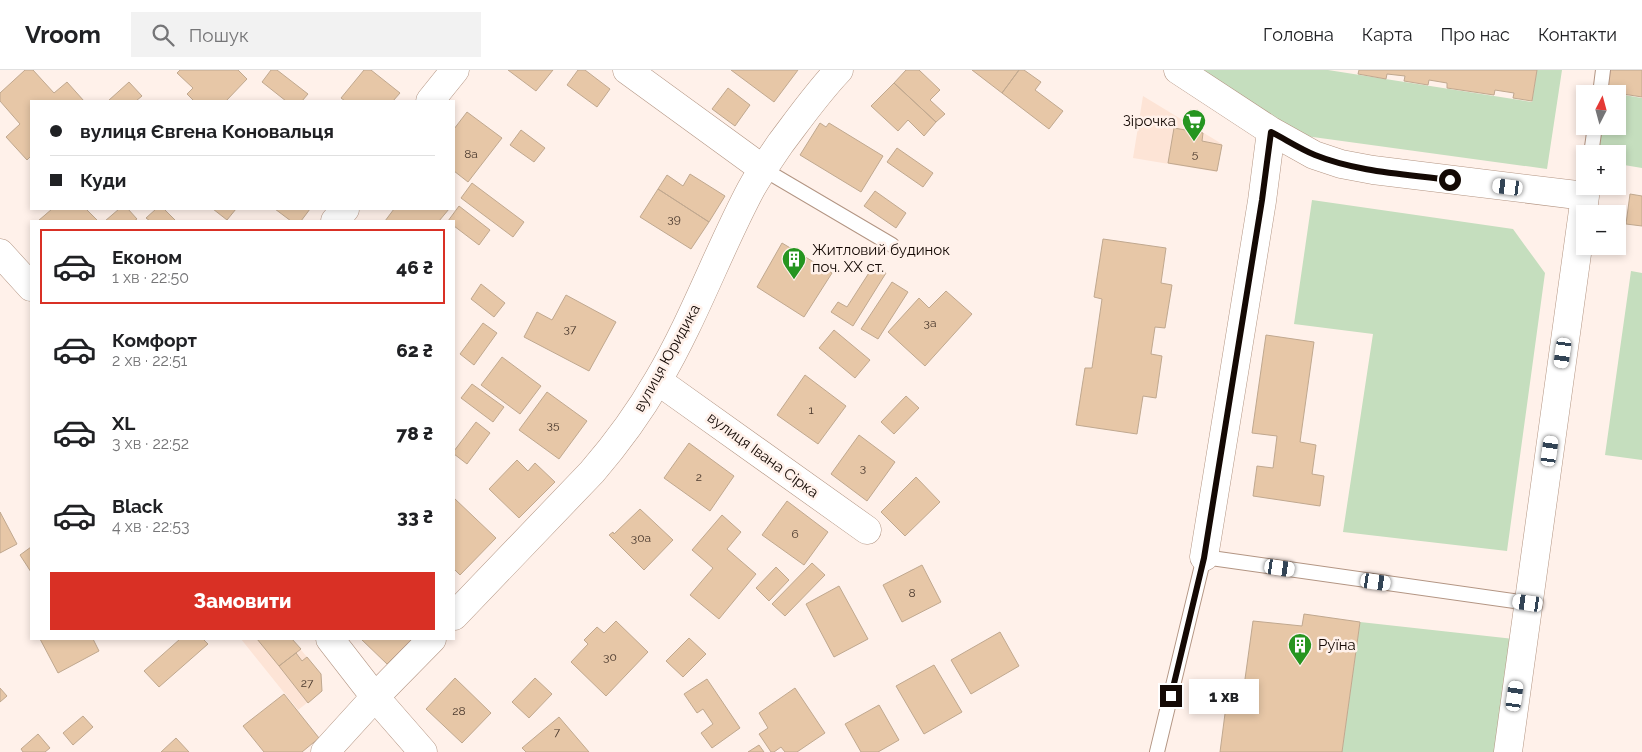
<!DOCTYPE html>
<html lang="uk">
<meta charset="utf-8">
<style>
body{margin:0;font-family:Raleway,sans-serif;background:#f2f2f2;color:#202124;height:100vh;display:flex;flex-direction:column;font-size:19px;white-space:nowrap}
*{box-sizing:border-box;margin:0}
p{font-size:16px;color:#757577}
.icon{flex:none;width:28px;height:28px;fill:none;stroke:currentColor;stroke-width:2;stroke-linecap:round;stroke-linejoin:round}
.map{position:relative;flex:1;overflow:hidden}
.panel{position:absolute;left:30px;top:150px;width:425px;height:420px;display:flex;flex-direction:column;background:#fff;border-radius:0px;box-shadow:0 2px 8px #0003}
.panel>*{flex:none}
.banner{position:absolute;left:30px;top:30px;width:425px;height:110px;border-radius:0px;box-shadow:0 2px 8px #0003;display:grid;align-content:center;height:110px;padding:0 20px;background:#fff}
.needle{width:32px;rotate:6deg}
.controls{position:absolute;left:1576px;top:15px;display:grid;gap:10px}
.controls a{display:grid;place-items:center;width:50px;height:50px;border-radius:0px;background:#fff;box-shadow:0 2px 8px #0003;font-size:25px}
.end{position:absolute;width:22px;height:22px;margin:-11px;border:6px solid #140904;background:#fff;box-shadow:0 0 0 2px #fff}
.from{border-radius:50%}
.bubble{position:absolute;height:35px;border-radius:0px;background:#fff;box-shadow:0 2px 8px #0003;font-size:16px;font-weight:800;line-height:35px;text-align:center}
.car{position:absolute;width:15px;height:30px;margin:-15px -8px;border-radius:6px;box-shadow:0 0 4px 1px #0007;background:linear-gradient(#fff 24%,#345 0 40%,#fff 0 76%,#345 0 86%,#fff 0)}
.banner b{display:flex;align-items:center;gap:18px;height:48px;font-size:19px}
.banner b+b{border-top:1px solid #e0e0e0}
.banner i{width:12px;height:12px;background:#202124}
ul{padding:9px 0 0;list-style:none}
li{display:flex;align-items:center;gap:15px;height:75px;margin:0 10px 8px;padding:0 10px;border:2px solid transparent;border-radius:0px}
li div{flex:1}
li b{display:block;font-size:19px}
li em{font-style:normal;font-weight:800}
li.active{border-color:#d93025}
li>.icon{width:45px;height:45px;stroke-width:1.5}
.button{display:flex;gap:10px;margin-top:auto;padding:10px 20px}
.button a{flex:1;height:58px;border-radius:0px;background:#d93025;color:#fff;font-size:20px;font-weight:800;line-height:58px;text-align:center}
header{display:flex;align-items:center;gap:30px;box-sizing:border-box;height:70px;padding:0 25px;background:#fff;border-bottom:1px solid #e0e0e0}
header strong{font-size:24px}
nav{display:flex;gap:28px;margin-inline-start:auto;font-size:18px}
.search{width:350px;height:45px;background:#f2f2f2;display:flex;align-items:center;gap:12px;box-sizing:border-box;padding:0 18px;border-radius:0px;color:#757577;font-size:19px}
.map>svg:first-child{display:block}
.built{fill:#fde4d6}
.green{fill:#c5debe}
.building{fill:#e7c7a7;stroke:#c0a88f}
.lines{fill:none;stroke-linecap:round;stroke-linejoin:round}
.service-casing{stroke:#b39583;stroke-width:16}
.minor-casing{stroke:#b39583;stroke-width:29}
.tertiary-casing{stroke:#b39583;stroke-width:29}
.service{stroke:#fff;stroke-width:14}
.minor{stroke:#fff;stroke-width:28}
.tertiary{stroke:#fff;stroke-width:28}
.route{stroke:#140904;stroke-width:6}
.labels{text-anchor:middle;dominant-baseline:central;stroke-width:5;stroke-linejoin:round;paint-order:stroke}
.number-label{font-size:12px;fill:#49382d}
.poi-label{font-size:15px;fill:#140904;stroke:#fff1ea;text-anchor:start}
.street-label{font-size:15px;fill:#140904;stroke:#fff1ea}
</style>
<header>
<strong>Vroom</strong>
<div class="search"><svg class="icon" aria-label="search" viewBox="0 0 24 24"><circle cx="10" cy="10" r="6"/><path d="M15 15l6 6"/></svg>Пошук</div>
<nav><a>Головна</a><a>Карта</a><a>Про нас</a><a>Контакти</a></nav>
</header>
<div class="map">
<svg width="1642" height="682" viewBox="0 0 1642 682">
<rect width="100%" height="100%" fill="#fff1ea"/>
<!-- built -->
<path class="built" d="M1143,26L1222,74L1217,102L1133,88Z
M241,569H292L321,604L322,621L298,640Z"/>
<!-- green -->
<path class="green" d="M1195,0H1328L1532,32L1537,0H1562L1547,99L1291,64Z
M1618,24L1642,28V98L1618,94V84H1594L1598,56H1618Z
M1312,130L1513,159L1545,203L1507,481L1343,462L1373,264L1294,254Z
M1631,201L1642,203V390L1605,385Z
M1360,552L1523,570L1508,682H1342Z"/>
<!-- building -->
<path class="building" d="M25,0H33L54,23L67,12L84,31H31V86L27,90L6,67L20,54L0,31V23Z
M180,0H238L247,9L226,31H194L187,24L193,18L177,3Z
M271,0H277L308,24L302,31H286L262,12Z
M364,0H371L400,23L393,31H345L341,28Z
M508,0H553L536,21Z
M578,0H585L610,19L597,37L567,15Z
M731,0H798L774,32Z
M906,0H919L940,20L930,30L945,44L936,52L894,13Z
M972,0H1019L1002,23Z
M1019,0H1024L1041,12L1035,20L1063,41L1049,59L1002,23Z
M1359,0H1537L1532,31L1513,28L1514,23L1495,20L1494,25L1447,18V13L1429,10L1428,15L1404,11L1405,6L1387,4L1386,9L1358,4Z
M1607,0H1642V27L1604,21Z
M129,12L142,26L136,31H108Z
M894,13L936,52L924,66L908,50L898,61L871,36Z
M728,18L750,35L735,56L712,39Z
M467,42L502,68L468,112L454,101V59Z
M820,53L826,57L829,53L883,86L861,122L800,85Z
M1174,58L1203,63L1202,71L1222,75L1217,101L1168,93Z
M521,60L545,78L534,92L510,75Z
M897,78L933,103L923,117L887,92Z
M690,104L725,126L709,152L658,119L667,105L683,116Z
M472,113L524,152L513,167L461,128Z
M658,119L709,152L691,179L640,147Z
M875,121L906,143L896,158L864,136Z
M1630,124L1642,126V156L1626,154Z
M459,136L490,160L479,175L454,156V151H448Z
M52,139H86L98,151H38Z
M119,139H128L137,149L134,151H105Z
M156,139H164L176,151H150L146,148Z
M213,139H236L227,150Z
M275,139H310L301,151H291Z
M394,139H449L439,151H385Z
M1103,169L1166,178L1161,213L1172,215L1165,258L1155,257L1151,284L1162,286L1156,328L1143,326L1137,364L1076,355L1085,298H1092L1102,229L1094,227Z
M782,173L832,203L804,247L757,217Z
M874,195L886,203L853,256L831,242L838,232L847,237Z
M892,212L908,222L878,269L861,259Z
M481,214L505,233L494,247L471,229Z
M946,221L972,244L925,296L888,262L919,228L929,238Z
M566,225L616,252L589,301L524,267L537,242L552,250Z
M483,253L497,263L474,295L460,284Z
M834,260L870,290L855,308L819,278Z
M1266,265L1314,272L1300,372L1316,375L1312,404L1324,406L1320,436L1253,426L1257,396L1273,398L1277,366L1252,363Z
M502,287L541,316L520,344L481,315Z
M805,305L846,336L818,374L777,345Z
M472,314L504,337L493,352L461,328Z
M547,322L587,351L559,389L519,360Z
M906,326L919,338L894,364L881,352Z
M476,352L490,363L467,394L454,384V381Z
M859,365L895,392L867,431L831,404Z
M689,373L734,406L710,441L664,408Z
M517,390L528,401L535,393L555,412L519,448L489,419Z
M916,407L940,432L905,466L881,442Z
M454,428L496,468L460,505L454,499Z
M787,431L828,462L804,495L762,465Z
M640,439L673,470L644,500L609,465L613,462L614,464Z
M0,442L17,474L0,483Z
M722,445L741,462L727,479L756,504L719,549L690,525L713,498L692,480Z
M31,477V502L20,485Z
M812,493L825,505L785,546L772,534Z
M922,495L941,532L902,552L883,515Z
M776,497L789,510L769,531L756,518Z
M839,516L868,569L834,587L806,534Z
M1304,544L1360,552L1342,682H1220L1226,636L1241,638L1253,551L1302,556Z
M616,551L648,582L606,626L571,592L588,574L584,570L597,557L604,563Z
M1000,562L1019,596L971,624L951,590Z
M689,568L706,584L683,607L666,591Z
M40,569H93L99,581L58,603Z
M180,569H203L208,574L159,617L144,601Z
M257,569H292L301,579L279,596Z
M361,569H412L387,594Z
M296,583L302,591L307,587L321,604L322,621L308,633L279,596Z
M934,595L962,642L924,664L896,616Z
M455,608L491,643L462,673L426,639Z
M535,608L552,624L529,648L512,632Z
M707,609L740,658L712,678L701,663L713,654L703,639L697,643L684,624Z
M0,618L7,626L0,632Z
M795,618L825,663L797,682H785L781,677L774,682H771L759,664L768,658L759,643Z
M284,624L319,668L302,682H264L243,656Z
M879,635L899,670L878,682H861L845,654Z
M83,646L93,657L73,675L63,663Z
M559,647L589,682H526L522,678Z
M38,664L50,678L45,682H23L21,679Z
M176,668L189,682H161Z
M759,675L764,682H748Z"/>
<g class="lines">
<!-- service casing -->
<g class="service-casing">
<path id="service" d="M1600,24L1603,0
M1591,84L1595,56
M763,99L892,175
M1157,682L1204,487L1528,533"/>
</g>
<!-- minor casing -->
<g class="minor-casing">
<path id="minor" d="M627,0L763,99
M1178,0L1271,61L1314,85L1341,94L1373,100L1585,126L1508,682
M430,31L455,0
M335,151L345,139
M0,183L31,217
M658,311L867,460
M1204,487L1262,131L1271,61
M330,569L375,627"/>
</g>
<!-- tertiary casing -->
<g class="tertiary-casing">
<path id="tertiary" d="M454,546L592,402C617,373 639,343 658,310C694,249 718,181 751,119C760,103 770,89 780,74C799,49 817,23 839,0
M375,627L423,682
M325,682L375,627L432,569"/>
</g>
<!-- service -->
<use href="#service" class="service"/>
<!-- minor -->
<use href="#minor" class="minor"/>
<!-- tertiary -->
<use href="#tertiary" class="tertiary"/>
</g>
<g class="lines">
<!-- route -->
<path class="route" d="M1171,626L1204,488L1262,130L1271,62C1285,69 1300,79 1315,85C1357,102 1405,104 1450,110"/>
</g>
<!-- icons -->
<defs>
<g id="supermarket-pin" transform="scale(1.25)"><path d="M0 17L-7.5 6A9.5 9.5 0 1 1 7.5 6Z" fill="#269520" stroke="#fff1ea"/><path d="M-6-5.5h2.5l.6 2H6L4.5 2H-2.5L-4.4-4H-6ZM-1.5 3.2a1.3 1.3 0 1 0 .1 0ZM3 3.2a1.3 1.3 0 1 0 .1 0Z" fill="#fff"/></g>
<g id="building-pin" transform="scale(1.25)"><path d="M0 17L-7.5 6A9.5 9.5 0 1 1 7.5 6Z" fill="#269520" stroke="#fff1ea"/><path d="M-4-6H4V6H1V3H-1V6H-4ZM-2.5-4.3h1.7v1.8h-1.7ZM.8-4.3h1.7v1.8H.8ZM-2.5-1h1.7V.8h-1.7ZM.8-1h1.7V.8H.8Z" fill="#fff"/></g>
</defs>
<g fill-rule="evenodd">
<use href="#supermarket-pin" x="1194" y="51"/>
<use href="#building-pin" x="794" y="189"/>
<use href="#building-pin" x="1300" y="575"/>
</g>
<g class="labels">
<!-- number labels -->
<g class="number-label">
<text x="471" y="84">8а</text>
<text x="1195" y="84">5</text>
<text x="674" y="149">39</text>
<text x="930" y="253">3а</text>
<text x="570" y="259">37</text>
<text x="811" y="340">1</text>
<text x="553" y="355">35</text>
<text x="863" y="398">3</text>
<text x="699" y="407">2</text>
<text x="795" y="464">6</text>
<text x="641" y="468">30а</text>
<text x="912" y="523">8</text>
<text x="610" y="587">30</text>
<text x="307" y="613">27</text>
<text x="459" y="641">28</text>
<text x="557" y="662">7</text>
</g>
<!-- poi labels -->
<g class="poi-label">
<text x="1176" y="51" text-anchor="end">Зірочка</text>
<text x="812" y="180">Житловий будинок<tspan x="812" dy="17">поч. XX ст.</tspan></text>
<text x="1318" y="575">Руїна</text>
</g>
<!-- street labels -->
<g class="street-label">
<text transform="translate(667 288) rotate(-61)">вулиця Юридика</text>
<text transform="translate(763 385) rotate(36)">вулиця Івана Сірка</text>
</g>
</g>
</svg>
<div class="controls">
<a><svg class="needle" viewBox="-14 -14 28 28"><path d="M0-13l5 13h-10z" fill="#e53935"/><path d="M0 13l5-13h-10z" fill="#757577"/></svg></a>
<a>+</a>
<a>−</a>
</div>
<i class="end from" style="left:1450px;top:110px"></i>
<i class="end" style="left:1171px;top:626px"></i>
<div class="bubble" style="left:1189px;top:609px;width:70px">1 хв</div>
<i class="car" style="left:1508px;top:117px;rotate:277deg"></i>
<i class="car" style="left:1563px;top:283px;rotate:188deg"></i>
<i class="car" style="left:1550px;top:381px;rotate:8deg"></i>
<i class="car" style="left:1280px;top:498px;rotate:98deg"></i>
<i class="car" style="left:1376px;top:512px;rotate:98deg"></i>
<i class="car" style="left:1528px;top:533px;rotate:278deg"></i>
<i class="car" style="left:1515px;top:626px;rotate:8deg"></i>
<div class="banner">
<b><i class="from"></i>вулиця Євгена Коновальця</b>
<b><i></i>Куди</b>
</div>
<section class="panel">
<ul>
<li class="active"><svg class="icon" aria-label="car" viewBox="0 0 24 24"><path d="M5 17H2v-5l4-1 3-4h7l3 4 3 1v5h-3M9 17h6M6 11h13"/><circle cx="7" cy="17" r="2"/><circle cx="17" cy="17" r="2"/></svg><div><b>Економ</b><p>1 хв · 22:50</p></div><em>46 ₴</em></li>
<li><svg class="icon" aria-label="car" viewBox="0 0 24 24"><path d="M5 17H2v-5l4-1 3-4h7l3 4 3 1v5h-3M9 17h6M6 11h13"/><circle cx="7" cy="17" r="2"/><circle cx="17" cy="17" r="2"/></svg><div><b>Комфорт</b><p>2 хв · 22:51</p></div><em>62 ₴</em></li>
<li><svg class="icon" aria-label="car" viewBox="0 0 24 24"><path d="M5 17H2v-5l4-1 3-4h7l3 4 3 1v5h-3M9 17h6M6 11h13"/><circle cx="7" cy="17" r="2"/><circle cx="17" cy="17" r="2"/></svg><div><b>XL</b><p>3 хв · 22:52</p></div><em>78 ₴</em></li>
<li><svg class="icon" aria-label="car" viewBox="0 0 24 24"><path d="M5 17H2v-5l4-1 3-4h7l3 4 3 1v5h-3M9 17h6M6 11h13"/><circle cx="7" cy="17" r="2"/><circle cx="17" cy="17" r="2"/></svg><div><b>Black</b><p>4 хв · 22:53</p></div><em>33 ₴</em></li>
</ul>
<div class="button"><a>Замовити</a></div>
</section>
</div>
